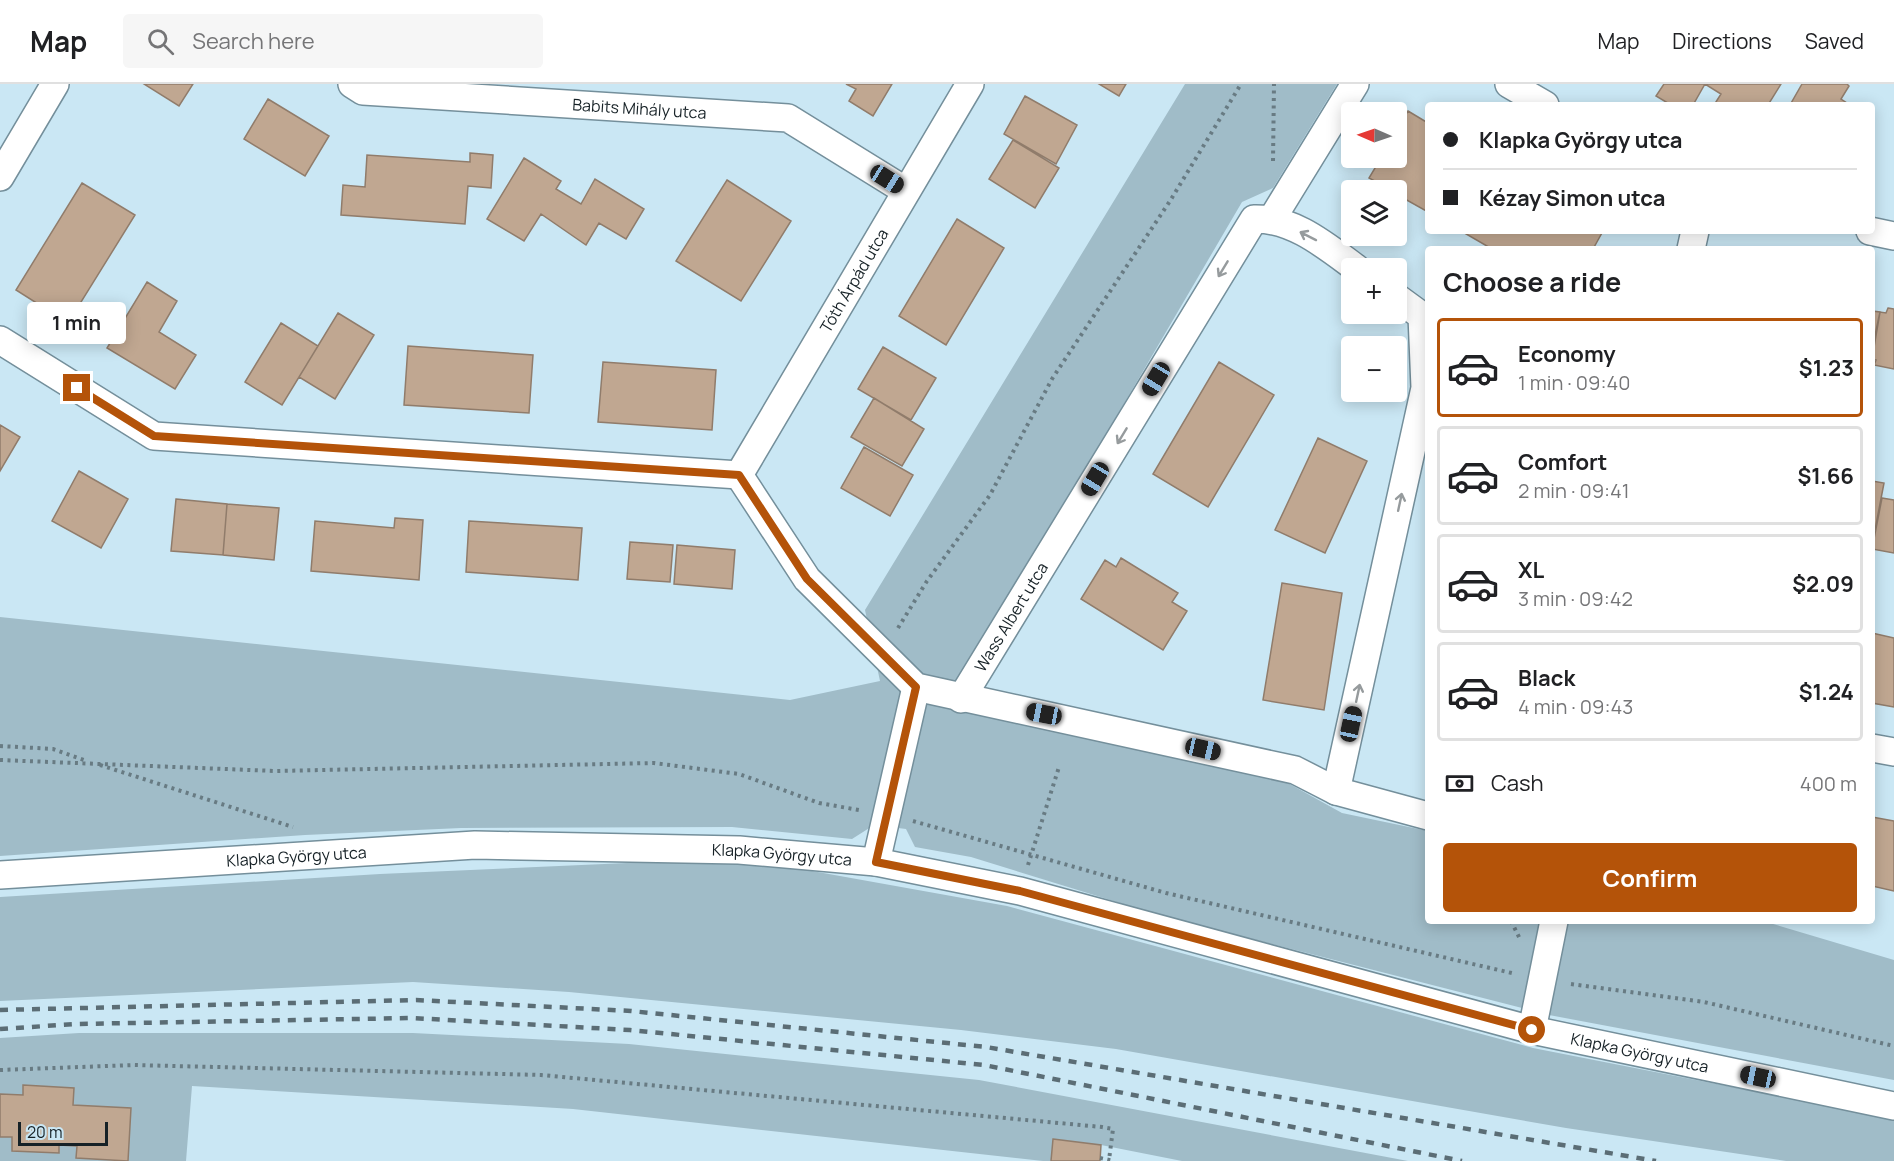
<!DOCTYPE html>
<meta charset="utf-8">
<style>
body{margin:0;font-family:Manrope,sans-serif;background:#f6f6f6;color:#202124;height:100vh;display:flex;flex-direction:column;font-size:22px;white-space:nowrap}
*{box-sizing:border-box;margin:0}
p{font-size:20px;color:#757577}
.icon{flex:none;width:33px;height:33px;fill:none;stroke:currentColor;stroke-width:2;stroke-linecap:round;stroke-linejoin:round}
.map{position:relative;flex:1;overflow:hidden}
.drawer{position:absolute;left:1425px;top:162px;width:450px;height:678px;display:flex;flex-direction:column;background:#fff;border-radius:6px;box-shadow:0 3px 15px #0003}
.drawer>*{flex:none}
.hud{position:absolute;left:1425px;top:18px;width:450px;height:132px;border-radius:6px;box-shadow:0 3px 15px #0003;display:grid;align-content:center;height:132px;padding:0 18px;background:#fff}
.needle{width:39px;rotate:272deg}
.buttons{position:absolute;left:1341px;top:18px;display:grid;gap:12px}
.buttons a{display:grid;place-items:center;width:66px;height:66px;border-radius:6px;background:#fff;box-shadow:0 3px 15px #0003;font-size:30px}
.scale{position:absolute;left:18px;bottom:15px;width:90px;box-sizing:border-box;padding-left:6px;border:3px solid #162126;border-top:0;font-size:16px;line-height:21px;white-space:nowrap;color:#162126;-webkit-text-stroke:4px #cae7f4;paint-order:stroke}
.end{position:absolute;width:27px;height:27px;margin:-14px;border:8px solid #b45309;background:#fff;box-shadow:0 0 0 3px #fff}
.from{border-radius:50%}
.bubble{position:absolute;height:42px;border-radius:6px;background:#fff;box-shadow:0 3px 15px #0003;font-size:20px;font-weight:700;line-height:42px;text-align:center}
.car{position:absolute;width:18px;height:36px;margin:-18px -9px;border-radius:8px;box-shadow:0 0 4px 2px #0007;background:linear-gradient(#222 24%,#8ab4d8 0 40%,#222 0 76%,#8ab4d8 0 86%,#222 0)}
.hud b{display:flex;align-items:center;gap:21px;height:57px;font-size:22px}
.hud b+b{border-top:2px solid #e0e0e0}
.hud i{width:15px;height:15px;background:#202124}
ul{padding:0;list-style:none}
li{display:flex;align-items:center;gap:18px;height:99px;margin:0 12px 9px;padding:0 6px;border:3px solid #e0e0e0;border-radius:6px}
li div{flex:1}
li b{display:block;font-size:22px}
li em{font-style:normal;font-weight:700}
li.on{border-color:#b45309}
li>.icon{width:54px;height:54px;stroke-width:1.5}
h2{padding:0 18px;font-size:27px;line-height:72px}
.pay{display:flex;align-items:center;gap:15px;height:66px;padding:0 18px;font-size:22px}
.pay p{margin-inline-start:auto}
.button{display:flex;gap:12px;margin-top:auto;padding:12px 18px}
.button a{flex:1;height:69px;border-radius:6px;background:#b45309;color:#fff;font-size:24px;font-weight:700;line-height:69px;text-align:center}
header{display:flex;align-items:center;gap:36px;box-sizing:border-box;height:84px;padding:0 30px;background:#fff;border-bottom:2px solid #e0e0e0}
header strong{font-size:28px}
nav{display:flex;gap:33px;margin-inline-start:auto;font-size:21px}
.search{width:420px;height:54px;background:#f6f6f6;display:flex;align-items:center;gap:15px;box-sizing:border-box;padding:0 21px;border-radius:6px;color:#757577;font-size:22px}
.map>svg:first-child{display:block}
.green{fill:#a0bcc8}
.building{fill:#c0a791;stroke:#907c6b;stroke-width:1.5}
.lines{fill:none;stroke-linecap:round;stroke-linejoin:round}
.street-casing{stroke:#748f9b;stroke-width:30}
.path{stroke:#687b83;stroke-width:4;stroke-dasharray:3 4.5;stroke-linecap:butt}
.street{stroke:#fff;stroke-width:27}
.rail{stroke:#5b6d75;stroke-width:4.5;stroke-dasharray:8 8;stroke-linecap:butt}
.oneway{stroke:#969b9d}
.route{stroke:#b45309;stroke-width:8}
.labels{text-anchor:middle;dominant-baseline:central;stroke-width:6;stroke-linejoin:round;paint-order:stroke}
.street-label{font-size:16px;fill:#162126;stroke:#cae7f4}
</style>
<header>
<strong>Map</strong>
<div class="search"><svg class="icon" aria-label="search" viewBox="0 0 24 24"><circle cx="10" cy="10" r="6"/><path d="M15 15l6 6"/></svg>Search here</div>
<nav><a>Map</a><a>Directions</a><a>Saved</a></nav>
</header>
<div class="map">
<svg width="1894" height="1077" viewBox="0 0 1894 1077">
<rect width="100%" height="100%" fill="#cae7f4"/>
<!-- green -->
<path class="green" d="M1185,0H1337L1273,104L1242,118L946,624L1286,698L1342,729L1428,747V837H1763L1894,876V996L1549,931L1159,831L971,773L915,763L906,745L874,741L852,755L732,743L461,744L305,751L0,772V533L790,616L880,597L865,526Z
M740,774L1007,822L1533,964L1894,1035V1077H1786L1566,1044L1116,965L961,946L569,908L413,898L0,917V813L380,790Z
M79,949H413L629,960L979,996L1408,1077H1182L1101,1061L1054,1055L1051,1077H1043L573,1025L192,1002L186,1077H0V954Z"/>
<!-- building -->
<path class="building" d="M144,0H193L179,22Z
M846,0H892L873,32L849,17L856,5Z
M1099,0H1126L1119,12Z
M1664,0H1781L1768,21H1714L1721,10L1705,0L1693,21H1671L1656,12Z
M1802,0H1847L1849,2L1841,15L1850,21H1790Z
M1025,12L1077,41L1056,80L1004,50Z
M268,15L329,52L305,92L244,55Z
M1408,27L1428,39V128L1396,110V106H1391L1369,94L1381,74H1396V46Z
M1013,56L1059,84L1035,124L989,95Z
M470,69L493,71L491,104L468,102L465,140L341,131L343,101L365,103L367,71L470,78Z
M524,74L561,97L556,105L581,120L595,95L644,125L626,155L599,139L586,161L541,130L524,157L487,135Z
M727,96L791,137L741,217L676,177Z
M82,99L135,131L68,239L16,206Z
M957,135L1004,164L946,261L899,232Z
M1461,147H1603L1593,165H1492Z
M147,198L177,217L159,248L196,271L175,305L107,264Z
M1888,224L1894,225V285L1874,281L1876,276L1872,275L1880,228L1886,229Z
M1872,227L1880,228L1874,256H1872Z
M338,229L374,251L335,315L299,293Z
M281,239L318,262L282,321L245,298Z
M408,262L533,271L529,329L404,321Z
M883,263L936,294L911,336L858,305Z
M603,278L716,286L712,346L598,338Z
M1219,278L1274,311L1208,423L1153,390Z
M874,314L924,345L902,382L851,353Z
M0,341L20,353L0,387Z
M1318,354L1367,377L1325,469L1275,446Z
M864,363L913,391L890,432L841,404Z
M79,387L128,415L101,464L52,437Z
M1872,397L1884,399L1875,446L1872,445Z
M1882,414L1894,416V469L1872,465Z
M176,415L227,420L223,471L171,467Z
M227,420L279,424L274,476L223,471Z
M395,434L423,436L419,496L311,487L315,437L394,444Z
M469,437L582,444L578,496L466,488Z
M630,458L673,461L670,498L627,495Z
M677,461L735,466L732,505L674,500Z
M1121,474L1178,509L1172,518L1187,527L1163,566L1081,515L1105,476L1116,483Z
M1282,499L1342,509L1324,626L1263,616Z
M1872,549L1894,554V623L1872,619Z
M1872,733L1894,737V807L1872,802Z
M23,1001L74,1004L73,1021L131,1024L128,1077L76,1074L77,1062L59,1061V1069L12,1067V1053H0V1010L23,1011Z
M1053,1055L1101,1061L1100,1077H1051Z"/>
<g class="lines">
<!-- street casing -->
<g class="street-casing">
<g id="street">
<path id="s1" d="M352,0L363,7L788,34L906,107"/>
<path d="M1509,0L1545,21"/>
<path d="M0,93L55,0"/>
<path d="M1272,135L1355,0"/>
<path d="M1870,147L1894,152"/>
<path d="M1691,165L1695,147"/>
<path d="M0,256L154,352L739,391"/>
<path d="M739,391L807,495L916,603L1295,686L1336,707L1428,732"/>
<path id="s2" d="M739,391L970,0"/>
<path id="s3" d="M961,615L1254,135C1293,134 1326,162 1356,184"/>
<path d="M1872,664L1894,668"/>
<path d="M1336,707L1425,304L1422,232L1396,213"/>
<path d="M876,778L916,603"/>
<path id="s4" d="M0,791L475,761L739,766L876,778L1020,807L1532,946L1894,1022"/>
<path d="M1532,946L1554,837"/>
</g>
</g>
<!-- path -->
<path class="path" d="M1273,77L1274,0
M898,544L927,497L990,411L1052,295L1170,117L1241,0
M0,662L53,665L87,677
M0,676L275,687L654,679L739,690L819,719L859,726
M100,681L293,743
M913,737L1166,809L1516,890
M1028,781L1059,683
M1511,837L1520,855
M1571,900L1704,918L1894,962
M0,986L134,981L541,991L1102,1043L1113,1045L1109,1076
M1100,1074L1114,1077"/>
<!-- street -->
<use href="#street" class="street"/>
<!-- rail -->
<path class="rail" d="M0,926L416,916L631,927L986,963L1656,1077
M0,945L76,940L412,934L630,946L984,981L1462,1077"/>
</g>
<!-- one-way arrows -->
<defs><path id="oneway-shaft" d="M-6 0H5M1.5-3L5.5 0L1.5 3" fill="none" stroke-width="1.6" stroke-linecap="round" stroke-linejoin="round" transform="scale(1.5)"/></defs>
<g class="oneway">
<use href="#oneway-shaft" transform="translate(1308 152) rotate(-153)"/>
<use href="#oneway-shaft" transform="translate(1223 185) rotate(121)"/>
<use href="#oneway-shaft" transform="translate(1122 352) rotate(121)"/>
<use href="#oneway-shaft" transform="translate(1400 418) rotate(-78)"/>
<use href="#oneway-shaft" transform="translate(1358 609) rotate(-78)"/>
</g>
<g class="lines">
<!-- route -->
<path class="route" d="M77,304L154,352L739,391L807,495L916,603L876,778L1020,807L1532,946"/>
</g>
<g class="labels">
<!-- street labels -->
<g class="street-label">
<text stroke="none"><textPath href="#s1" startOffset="290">Babits Mihály utca</textPath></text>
<text stroke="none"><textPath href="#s2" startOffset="226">Tóth Árpád utca</textPath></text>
<text stroke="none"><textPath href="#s3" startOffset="96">Wass Albert utca</textPath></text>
<text stroke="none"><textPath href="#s4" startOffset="783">Klapka György utca</textPath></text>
<text stroke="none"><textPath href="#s4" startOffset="297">Klapka György utca</textPath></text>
<text stroke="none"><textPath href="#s4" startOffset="1665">Klapka György utca</textPath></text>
</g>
</g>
</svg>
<div class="buttons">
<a><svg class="needle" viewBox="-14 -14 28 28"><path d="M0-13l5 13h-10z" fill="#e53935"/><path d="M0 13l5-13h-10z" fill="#757577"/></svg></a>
<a><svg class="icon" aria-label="layers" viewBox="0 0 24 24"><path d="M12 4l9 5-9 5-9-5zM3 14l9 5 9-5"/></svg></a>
<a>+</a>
<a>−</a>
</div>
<div class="scale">20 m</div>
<i class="end from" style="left:1532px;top:946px"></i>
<i class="end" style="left:77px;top:304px"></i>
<div class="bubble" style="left:27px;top:218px;width:99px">1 min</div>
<i class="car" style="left:887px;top:95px;rotate:122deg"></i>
<i class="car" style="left:1156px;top:295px;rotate:211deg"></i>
<i class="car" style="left:1095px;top:395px;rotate:211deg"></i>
<i class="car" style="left:1044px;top:630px;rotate:281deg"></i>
<i class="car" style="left:1351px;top:640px;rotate:12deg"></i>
<i class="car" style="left:1203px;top:665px;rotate:103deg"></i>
<i class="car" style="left:1758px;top:993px;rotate:282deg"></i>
<div class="hud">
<b><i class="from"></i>Klapka György utca</b>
<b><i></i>Kézay Simon utca</b>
</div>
<section class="drawer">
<h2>Choose a ride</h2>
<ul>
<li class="on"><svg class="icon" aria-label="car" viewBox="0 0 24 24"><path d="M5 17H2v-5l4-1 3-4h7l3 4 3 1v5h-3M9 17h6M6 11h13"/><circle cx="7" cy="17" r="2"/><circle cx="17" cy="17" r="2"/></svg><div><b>Economy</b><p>1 min · 09:40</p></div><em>$1.23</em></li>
<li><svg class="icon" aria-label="car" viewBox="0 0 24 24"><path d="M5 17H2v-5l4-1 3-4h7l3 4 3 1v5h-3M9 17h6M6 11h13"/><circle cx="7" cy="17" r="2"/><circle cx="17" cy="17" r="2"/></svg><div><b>Comfort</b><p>2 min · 09:41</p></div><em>$1.66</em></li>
<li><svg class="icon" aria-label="car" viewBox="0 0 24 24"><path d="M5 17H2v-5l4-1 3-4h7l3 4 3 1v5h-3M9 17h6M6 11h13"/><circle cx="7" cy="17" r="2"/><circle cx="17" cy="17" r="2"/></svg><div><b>XL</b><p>3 min · 09:42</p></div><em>$2.09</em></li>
<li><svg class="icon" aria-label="car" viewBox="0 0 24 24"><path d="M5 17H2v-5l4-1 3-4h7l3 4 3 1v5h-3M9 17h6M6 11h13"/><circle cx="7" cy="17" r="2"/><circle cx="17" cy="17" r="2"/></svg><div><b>Black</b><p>4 min · 09:43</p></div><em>$1.24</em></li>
</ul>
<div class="pay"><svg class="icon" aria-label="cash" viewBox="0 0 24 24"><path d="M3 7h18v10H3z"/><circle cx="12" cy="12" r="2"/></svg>Cash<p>400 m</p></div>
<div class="button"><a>Confirm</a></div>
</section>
</div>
